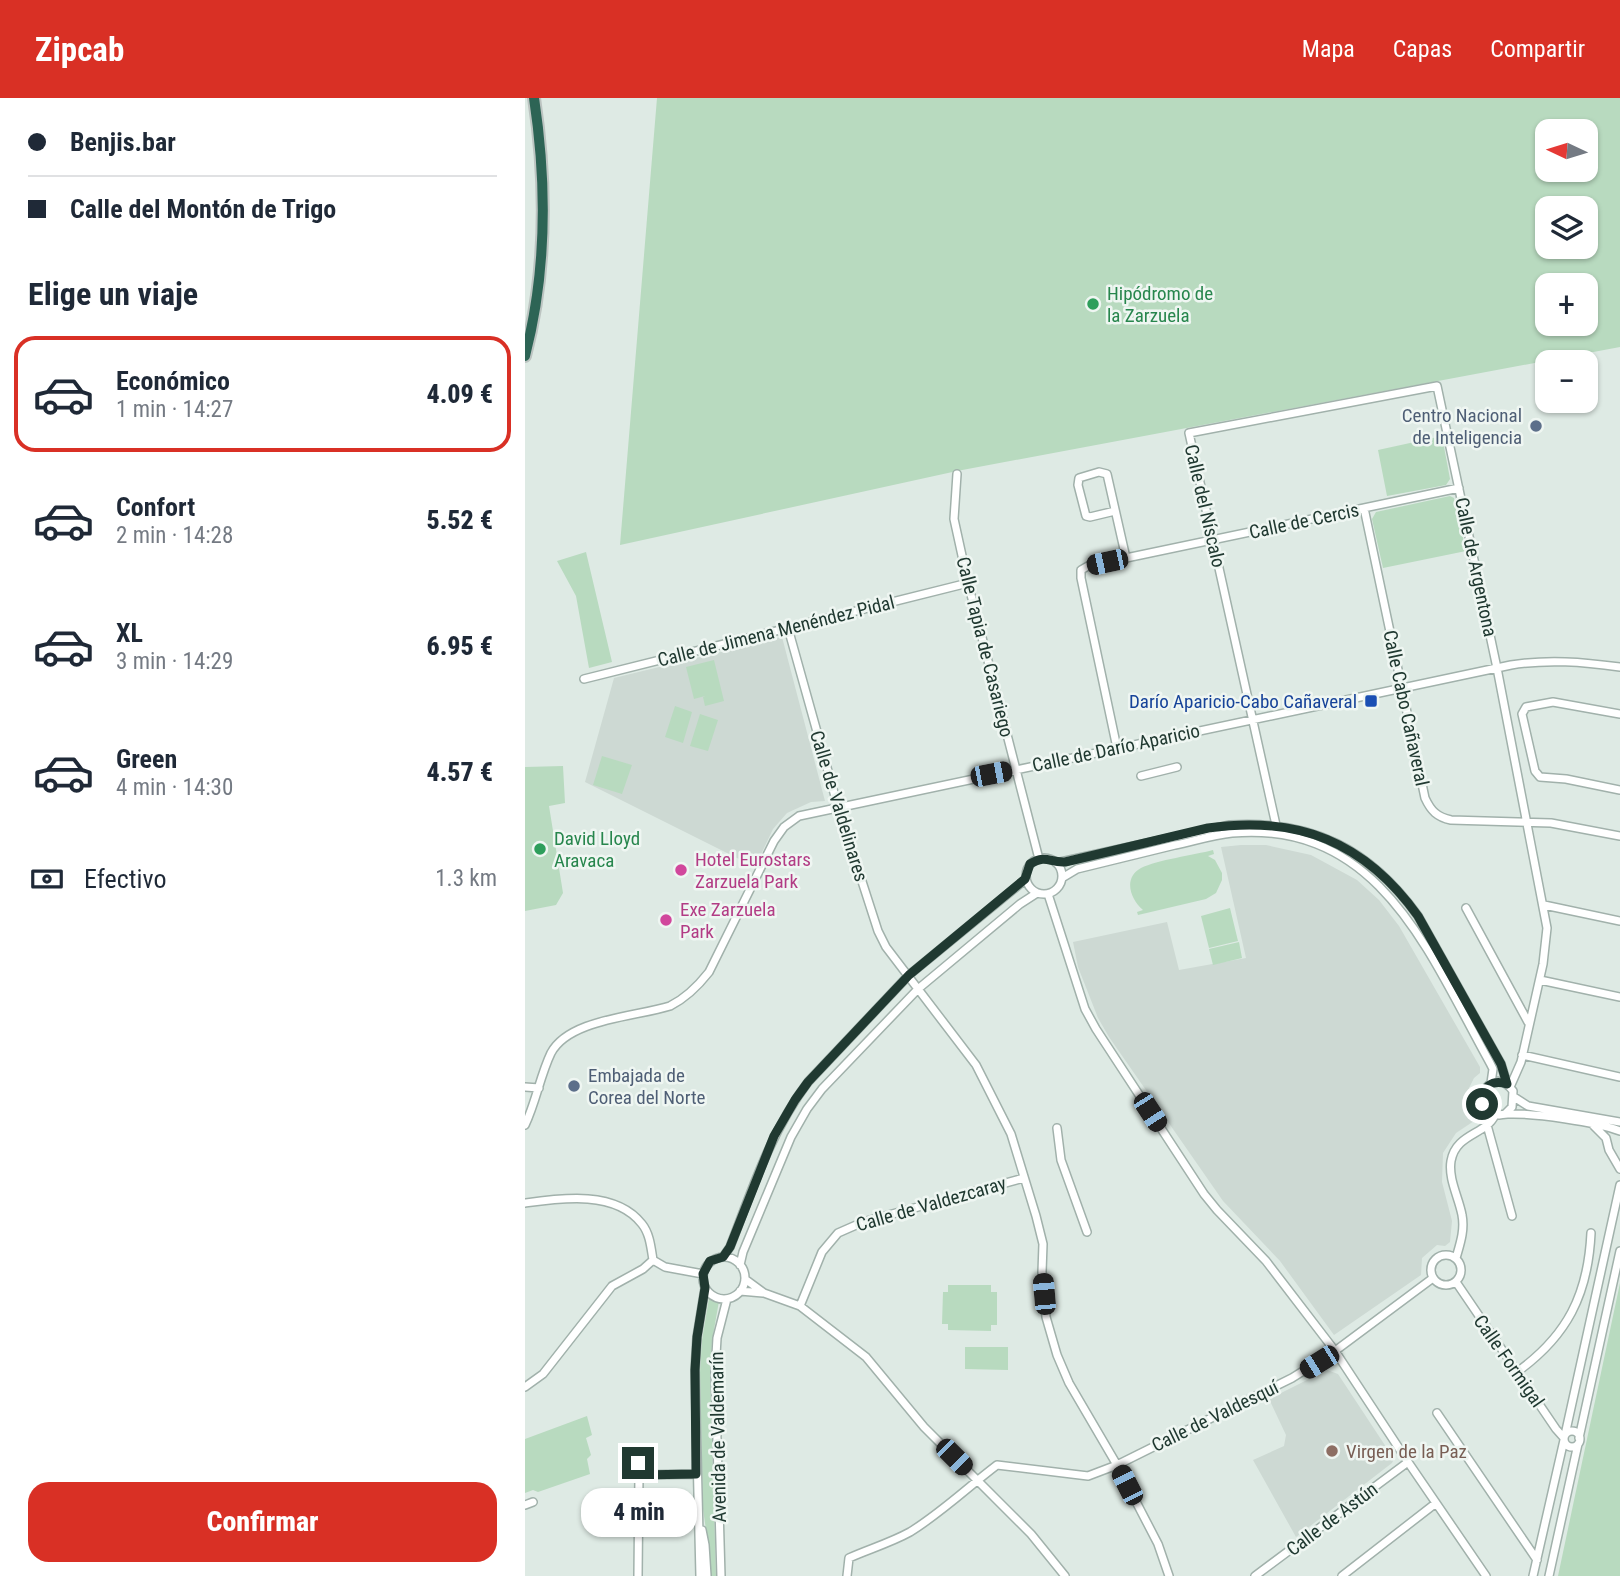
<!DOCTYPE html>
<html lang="es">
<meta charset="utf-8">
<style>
body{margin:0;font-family:"Roboto Condensed",sans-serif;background:#f2f2f3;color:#1f2937;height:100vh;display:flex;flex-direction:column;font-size:26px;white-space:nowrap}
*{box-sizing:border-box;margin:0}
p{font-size:23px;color:#747a83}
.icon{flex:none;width:38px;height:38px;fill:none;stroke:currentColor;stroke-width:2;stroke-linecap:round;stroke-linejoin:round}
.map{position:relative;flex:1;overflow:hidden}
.side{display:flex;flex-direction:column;background:#fff;width:525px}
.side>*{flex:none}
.top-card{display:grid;align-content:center;height:154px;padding:0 28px;background:#fff}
.needle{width:46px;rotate:274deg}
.controls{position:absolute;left:1010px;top:21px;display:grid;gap:14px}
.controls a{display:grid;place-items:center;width:63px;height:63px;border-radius:14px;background:#fff;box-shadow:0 2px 5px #0004;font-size:35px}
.end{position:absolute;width:32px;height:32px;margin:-16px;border:9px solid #203931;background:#fff;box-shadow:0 0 0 4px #fff}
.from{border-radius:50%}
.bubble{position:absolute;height:49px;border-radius:21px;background:#fff;box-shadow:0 2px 5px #0004;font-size:23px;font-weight:800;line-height:49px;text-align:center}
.car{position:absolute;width:21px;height:42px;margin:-21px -10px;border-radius:9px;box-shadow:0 0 5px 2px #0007;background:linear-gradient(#222 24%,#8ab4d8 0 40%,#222 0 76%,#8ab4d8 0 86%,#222 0)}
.top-card b{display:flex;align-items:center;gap:24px;height:66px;font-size:26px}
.top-card b+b{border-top:2px solid #e0e1e3}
.top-card i{width:18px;height:18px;background:#1f2937}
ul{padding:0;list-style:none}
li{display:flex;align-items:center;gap:21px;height:116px;margin:0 14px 10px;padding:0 14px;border:4px solid transparent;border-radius:21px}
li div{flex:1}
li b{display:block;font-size:26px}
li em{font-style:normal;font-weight:800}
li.on{border-color:#d93025}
li>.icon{width:63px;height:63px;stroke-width:1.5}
h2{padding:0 28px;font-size:32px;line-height:84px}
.pay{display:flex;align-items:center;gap:18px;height:77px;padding:0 28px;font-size:26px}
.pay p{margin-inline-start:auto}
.primary-button{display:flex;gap:14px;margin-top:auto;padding:14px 28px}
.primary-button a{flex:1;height:80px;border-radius:21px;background:#d93025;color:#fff;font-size:28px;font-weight:800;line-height:80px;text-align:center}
header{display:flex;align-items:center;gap:42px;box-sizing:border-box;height:98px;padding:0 35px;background:#d93025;color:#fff}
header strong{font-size:33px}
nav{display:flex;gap:38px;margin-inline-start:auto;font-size:24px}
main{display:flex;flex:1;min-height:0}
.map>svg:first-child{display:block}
.built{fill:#cdd9d3}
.green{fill:#b8dabf;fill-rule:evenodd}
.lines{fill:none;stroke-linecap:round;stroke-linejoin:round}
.minor-casing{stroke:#a1b1ab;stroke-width:10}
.highway-casing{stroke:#bcc4c1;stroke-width:14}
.minor{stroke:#fff;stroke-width:7}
.highway{stroke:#2d6455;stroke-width:10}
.route{stroke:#203931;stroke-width:9}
.leisure-dot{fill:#2e9e5b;stroke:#eff6f2;stroke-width:2.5}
.service-dot{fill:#5c6f8a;stroke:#eff6f2;stroke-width:2.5}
.transit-dot{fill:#1a4fb4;stroke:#eff6f2;stroke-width:2.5}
.hotel-dot{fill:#d1479c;stroke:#eff6f2;stroke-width:2.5}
.education-dot{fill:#8d6e63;stroke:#eff6f2;stroke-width:2.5}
.labels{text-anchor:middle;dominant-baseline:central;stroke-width:5;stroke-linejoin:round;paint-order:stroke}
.leisure-label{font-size:19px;fill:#27864d;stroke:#eff6f2;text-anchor:start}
.service-label{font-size:19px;fill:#4e5e75;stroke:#eff6f2;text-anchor:end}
.street-label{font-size:19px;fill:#203931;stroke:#eff6f2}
.transit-label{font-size:19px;fill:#164399;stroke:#eff6f2;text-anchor:end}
.hotel-label{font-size:19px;fill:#b23c85;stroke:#eff6f2;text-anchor:start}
.education-label{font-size:19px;fill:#785e54;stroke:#eff6f2;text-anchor:start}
</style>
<header>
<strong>Zipcab</strong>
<nav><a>Mapa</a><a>Capas</a><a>Compartir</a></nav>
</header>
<main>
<section class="side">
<div class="top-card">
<b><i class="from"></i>Benjis.bar</b>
<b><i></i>Calle del Montón de Trigo</b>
</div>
<h2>Elige un viaje</h2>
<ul>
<li class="on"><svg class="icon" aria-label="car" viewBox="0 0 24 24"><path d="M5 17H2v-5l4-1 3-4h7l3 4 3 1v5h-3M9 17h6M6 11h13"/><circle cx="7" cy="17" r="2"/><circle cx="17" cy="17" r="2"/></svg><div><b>Económico</b><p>1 min · 14:27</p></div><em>4.09 €</em></li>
<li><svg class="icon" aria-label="car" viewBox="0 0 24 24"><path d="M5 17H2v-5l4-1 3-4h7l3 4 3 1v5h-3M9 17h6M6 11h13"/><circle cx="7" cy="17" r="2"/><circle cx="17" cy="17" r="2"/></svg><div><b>Confort</b><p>2 min · 14:28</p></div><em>5.52 €</em></li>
<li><svg class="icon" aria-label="car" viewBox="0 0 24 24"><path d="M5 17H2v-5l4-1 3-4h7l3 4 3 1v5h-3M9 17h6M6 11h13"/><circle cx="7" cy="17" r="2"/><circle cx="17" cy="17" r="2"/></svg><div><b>XL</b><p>3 min · 14:29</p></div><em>6.95 €</em></li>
<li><svg class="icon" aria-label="car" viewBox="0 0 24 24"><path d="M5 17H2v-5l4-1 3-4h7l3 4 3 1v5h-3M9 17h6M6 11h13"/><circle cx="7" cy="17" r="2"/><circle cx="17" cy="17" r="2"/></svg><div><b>Green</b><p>4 min · 14:30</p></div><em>4.57 €</em></li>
</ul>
<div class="pay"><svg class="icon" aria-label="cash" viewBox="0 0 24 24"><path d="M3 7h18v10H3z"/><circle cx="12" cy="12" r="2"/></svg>Efectivo<p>1.3 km</p></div>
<div class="primary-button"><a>Confirmar</a></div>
</section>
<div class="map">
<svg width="1095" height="1478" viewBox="0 0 1095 1478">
<rect width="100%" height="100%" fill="#deeae4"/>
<!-- built -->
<path class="built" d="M257,539L300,703L286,704L262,715L248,731L230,769L60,684L89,580Z
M716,747H741L786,757L832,782L854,802L874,828L955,969V975L949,980L943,992L944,1009L952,1021L931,1035L918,1055L917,1084L927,1123L925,1144L920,1148L912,1147L897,1160L896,1177L809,1237L755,1163L698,1103L584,939L573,920L553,869L548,844L642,824L654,872L721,860L696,749Z
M802,1272L813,1276L869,1361L867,1365L771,1439L728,1362L759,1348L761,1337L744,1301Z"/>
<!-- green -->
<path class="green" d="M132,0H1095V249L432,373L95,447ZM1022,33H1060V72H1022ZM1022,110H1060V149H1022ZM1022,187H1060V226H1022Z
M917,338L925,381L921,387L862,398L853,352Z
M925,398L929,400L941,453L858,470L847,421L851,414Z
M61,454L87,564L64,570L51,498L32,463Z
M189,562L199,603L180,608L178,599L180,598L169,601L161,569Z
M150,608L167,614L158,645L140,639Z
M175,616L193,622L183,653L165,648Z
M77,658L107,667L97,696L68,687Z
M38,668L40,705L24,708L38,795L31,807L0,813V669Z
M688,752L689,756L683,758L690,762L697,775V782L691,795L681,801L613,817L612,814L618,812C605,801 598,780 616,770C632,762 669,757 688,752Z
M705,810L713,843L684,850L676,818Z
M714,844L717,860L688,867L684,851Z
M1095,1185V1478H1033Z
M423,1187H466V1194H472V1227H466V1233L423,1232V1226H417L418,1194H423Z
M184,1200L194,1203L187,1243L185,1274L191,1478H183V1446L178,1411L175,1274L177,1242Z
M440,1249H483V1272L440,1271Z
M62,1318L67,1337L61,1340L66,1357L62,1361L65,1376L13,1394L8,1392L0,1395V1341Z"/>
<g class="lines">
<!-- minor casing -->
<g class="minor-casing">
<path id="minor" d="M432,376L429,421L443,485L514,761
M839,410L900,700C906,713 912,719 926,722L1026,725L1095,738
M590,413L565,419L561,418L553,387L554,380L574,374L582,376L601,460
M263,530L313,709L353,833L361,849L451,967L486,1036L511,1118L518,1146L517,1174L521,1219L532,1257L544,1285L592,1367L633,1446L644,1478
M59,581L443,485
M1095,616L1028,604L1001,609L997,616L1010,673L1015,679L1041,681L1095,692
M592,650L556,480V472L563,468L934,390
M616,678L652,669
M751,727L664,335L912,288L972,570L1022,830L1018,866L996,964L985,989
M501 778a18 18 0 1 1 36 0a18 18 0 1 1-36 0Z
M531,765L705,727C787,722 845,751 893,818L976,966L982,986
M537,780L552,771C584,763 617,755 650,747C669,743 688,737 707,735C856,722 905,858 965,965L968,971L966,985
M523,796L560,911L571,931L679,1096L692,1112L741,1163L810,1253L883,1364L961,1478
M1019,807L1095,823
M941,810L1003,924
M1015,882L1095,899
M997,957L1095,979
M0,989L14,990
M989,999L1003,1008L1095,1024
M980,1016L987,1009L988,993C965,962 940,1015 972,1017C976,1017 979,1016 983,1016C1009,1015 1071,1024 1095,1033
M0,1027C11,1004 15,978 26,955C44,921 110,919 145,908C161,900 173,888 184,874L249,743L259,729L274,718L986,567C1023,561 1058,564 1095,569
M962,1027L987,1118
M1068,1027L1081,1040L1084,1052L1095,1071
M532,1030L536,1062L562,1134
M0,1105C36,1100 91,1092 117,1126C125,1136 126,1150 128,1162L140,1169L178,1176
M906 1172a15 15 0 1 1 30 0a15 15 0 1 1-30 0Z
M198,1159L205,1149C227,1092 246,1033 283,984L384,877L501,781
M178 1180a21 21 0 1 1 42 0a21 21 0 1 1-42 0Z
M931,1160C935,1146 940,1132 937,1117C934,1100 923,1081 926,1063C931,1035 961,1037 970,1017
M215,1167L218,1154L266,1039L282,1011L297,991L393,891L495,806L512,795
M220,1181L239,1195L275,1208L341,1259L399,1329L506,1436L540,1478
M931,1184L1031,1331L1039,1340
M215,1193L238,1195
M275,1208L297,1154L313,1135L338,1124L499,1080
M992,1274C1042,1238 1063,1197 1066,1135
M0,1289L18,1276L87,1188L118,1171L128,1162
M912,1315L1012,1462
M1039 1341a8 8 0 1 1 16 0a8 8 0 1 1-16 0Z
M1040,1337L1095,1087
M1054,1340L1095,1153
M109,1356L113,1365L114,1377L113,1478
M114,1377L171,1376
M0,1407L8,1404
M177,1432L180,1447L182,1478
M175,1478L170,1272L172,1239L180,1190
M196,1478L190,1274L192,1240L202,1201
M322,1478L324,1460C344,1451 365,1445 385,1434C416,1415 443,1389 472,1367L563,1378L592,1367L767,1280L810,1253L908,1180
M730,1478L883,1364
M817,1478L911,1405
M1008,1478L1039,1342
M1024,1478L1053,1346"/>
</g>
<!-- highway casing -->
<g class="highway-casing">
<path id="highway" d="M0,258C22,173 22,86 9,0"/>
</g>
<!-- minor -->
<use href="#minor" class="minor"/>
<!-- highway -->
<use href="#highway" class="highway"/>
</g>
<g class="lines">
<!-- route -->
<path class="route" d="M113,1365L114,1377L171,1376L170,1272L172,1239L180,1190L178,1176L185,1163L198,1159L205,1149L249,1038L270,1002L283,984L384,877L500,781L505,766C522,756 524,765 540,764L683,730C773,717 840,744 893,818L976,966L982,986C967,981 956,989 957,1006"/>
</g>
<!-- markers -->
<g class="leisure-dot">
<circle cx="568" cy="206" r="7"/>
<circle cx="15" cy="751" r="7"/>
</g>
<g class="service-dot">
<circle cx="1011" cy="328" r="7"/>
<circle cx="49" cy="988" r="7"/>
</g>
<rect class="transit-dot" x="839" y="596" width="14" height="14" rx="3.5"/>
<g class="hotel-dot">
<circle cx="156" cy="772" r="7"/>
<circle cx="141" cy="822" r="7"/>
</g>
<circle class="education-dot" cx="807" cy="1353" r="7"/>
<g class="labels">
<!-- leisure labels -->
<g class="leisure-label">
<text x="582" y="195">Hipódromo de<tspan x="582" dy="22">la Zarzuela</tspan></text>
<text x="29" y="740">David Lloyd<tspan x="29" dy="22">Aravaca</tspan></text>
</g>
<!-- service labels -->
<g class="service-label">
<text x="997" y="317">Centro Nacional<tspan x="997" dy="22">de Inteligencia</tspan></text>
<text x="63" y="977" text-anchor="start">Embajada de<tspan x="63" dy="22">Corea del Norte</tspan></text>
</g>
<!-- street labels -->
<g class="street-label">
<text transform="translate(680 408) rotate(77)">Calle del Níscalo</text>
<text transform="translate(779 423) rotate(-12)">Calle de Cercis</text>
<text transform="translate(951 469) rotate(78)">Calle de Argentona</text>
<text transform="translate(251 533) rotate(-14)">Calle de Jimena Menéndez Pidal</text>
<text transform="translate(460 549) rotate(76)">Calle Tapia de Casariego</text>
<text transform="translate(881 610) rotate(78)">Calle Cabo Cañaveral</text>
<text transform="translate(591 650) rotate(-12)">Calle de Darío Aparicio</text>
<text transform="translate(314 708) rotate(73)">Calle de Valdelinares</text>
<text transform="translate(406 1106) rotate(-16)">Calle de Valdezcaray</text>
<text transform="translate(984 1263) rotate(55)">Calle Formigal</text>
<text transform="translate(690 1318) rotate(-26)">Calle de Valdesquí</text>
<text transform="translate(193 1339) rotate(-91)">Avenida de Valdemarín</text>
<text transform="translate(807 1421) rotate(-37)">Calle de Astún</text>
</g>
<!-- transit labels -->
<g class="transit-label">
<text x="832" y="603">Darío Aparicio-Cabo Cañaveral</text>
</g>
<!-- hotel labels -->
<g class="hotel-label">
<text x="170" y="761">Hotel Eurostars<tspan x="170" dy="22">Zarzuela Park</tspan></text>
<text x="155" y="811">Exe Zarzuela<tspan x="155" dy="22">Park</tspan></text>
</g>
<!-- education labels -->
<g class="education-label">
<text x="821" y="1353">Virgen de la Paz</text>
</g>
</g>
</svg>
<div class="controls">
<a><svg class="needle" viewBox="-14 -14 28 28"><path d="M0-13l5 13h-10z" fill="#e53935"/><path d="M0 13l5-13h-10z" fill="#747a83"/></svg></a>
<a><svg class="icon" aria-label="layers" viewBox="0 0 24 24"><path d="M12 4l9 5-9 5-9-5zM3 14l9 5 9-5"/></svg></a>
<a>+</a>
<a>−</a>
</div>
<i class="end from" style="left:957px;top:1006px"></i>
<i class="end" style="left:113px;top:1365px"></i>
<div class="bubble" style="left:56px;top:1390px;width:116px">4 min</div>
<i class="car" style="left:582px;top:464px;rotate:258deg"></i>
<i class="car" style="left:466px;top:676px;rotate:79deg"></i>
<i class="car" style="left:625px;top:1014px;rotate:147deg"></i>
<i class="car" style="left:519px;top:1196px;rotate:355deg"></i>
<i class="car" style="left:794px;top:1264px;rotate:238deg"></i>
<i class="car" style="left:429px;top:1359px;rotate:135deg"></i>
<i class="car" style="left:602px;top:1387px;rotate:333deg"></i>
</div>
</main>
